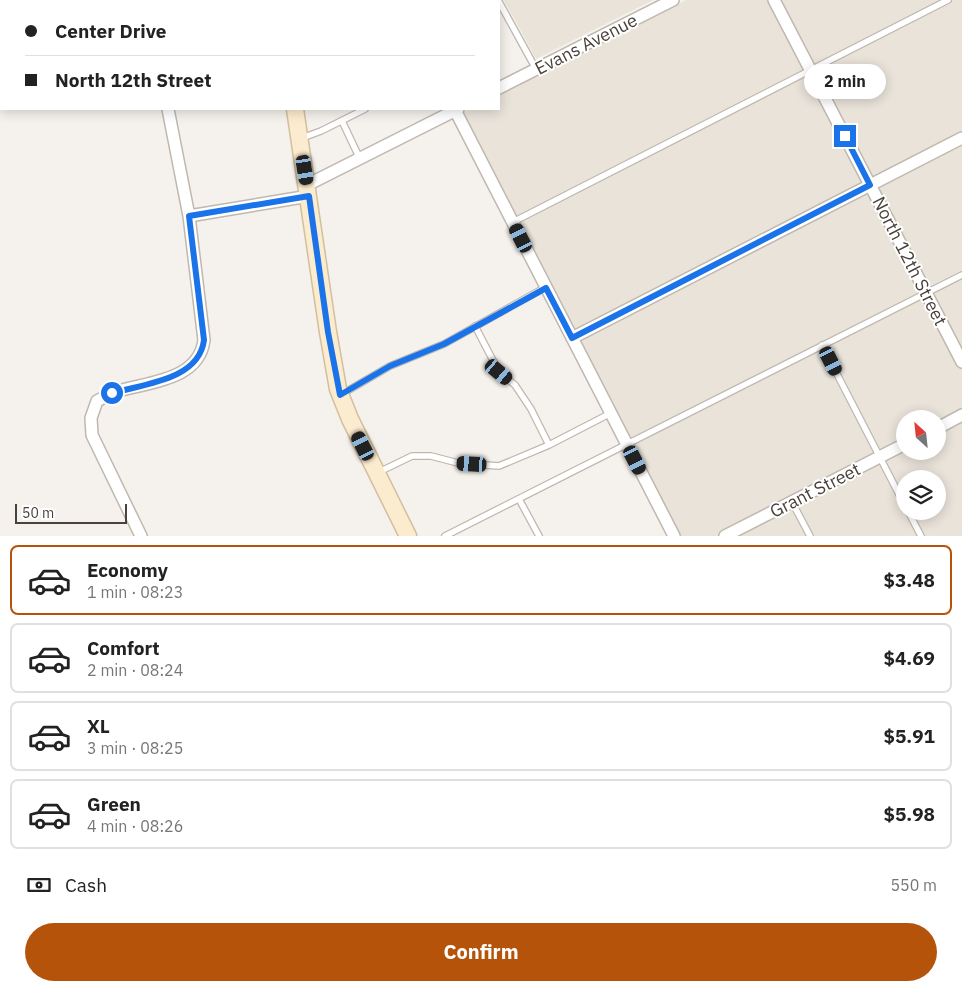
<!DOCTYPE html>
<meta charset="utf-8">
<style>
body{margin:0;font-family:"IBM Plex Sans",sans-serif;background:#f6f6f6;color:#222;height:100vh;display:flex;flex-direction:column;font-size:19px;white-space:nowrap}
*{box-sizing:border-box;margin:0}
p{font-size:16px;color:#767676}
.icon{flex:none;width:28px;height:28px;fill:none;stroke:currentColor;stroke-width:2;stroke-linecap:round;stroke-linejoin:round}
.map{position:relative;height:536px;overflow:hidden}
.drawer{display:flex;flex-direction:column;background:#fff;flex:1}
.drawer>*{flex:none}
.guide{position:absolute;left:0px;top:0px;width:500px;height:110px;box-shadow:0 2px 12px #0003;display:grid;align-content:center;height:110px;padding:0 25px;background:#fff}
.needle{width:32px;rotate:333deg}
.buttons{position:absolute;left:896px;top:410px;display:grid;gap:10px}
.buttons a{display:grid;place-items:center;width:50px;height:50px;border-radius:50%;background:#fff;box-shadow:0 2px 12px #0003;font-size:25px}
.scale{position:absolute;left:15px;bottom:12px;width:112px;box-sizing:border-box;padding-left:5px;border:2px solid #49413a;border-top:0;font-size:14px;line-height:18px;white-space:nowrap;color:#49413a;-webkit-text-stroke:4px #fff;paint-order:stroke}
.end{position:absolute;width:22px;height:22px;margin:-11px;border:6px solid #1a73e8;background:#fff;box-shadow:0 0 0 2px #fff}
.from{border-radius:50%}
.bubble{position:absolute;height:35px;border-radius:18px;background:#fff;box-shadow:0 2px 12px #0003;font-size:16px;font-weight:700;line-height:35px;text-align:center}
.car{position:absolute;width:15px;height:30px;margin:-15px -8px;border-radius:6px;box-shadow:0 0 4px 1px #0007;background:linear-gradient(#222 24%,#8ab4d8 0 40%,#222 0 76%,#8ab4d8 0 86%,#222 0)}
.guide b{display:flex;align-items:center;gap:18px;height:48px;font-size:19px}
.guide b+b{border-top:1px solid #e0e0e0}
.guide i{width:12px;height:12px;background:#222}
ul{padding:9px 0 0;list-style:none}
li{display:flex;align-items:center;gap:15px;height:70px;margin:0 10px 8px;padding:0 15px;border:2px solid #e0e0e0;border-radius:8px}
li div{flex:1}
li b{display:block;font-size:19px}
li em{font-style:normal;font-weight:700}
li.active{border-color:#b45309}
li>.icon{width:45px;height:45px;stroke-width:1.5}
.pay{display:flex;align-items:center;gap:12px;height:55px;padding:0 25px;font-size:19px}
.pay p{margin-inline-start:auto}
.action{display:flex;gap:10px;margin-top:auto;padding:10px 25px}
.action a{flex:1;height:58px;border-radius:30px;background:#b45309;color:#fff;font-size:20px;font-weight:700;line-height:58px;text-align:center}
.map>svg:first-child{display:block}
.residential{fill:#e9e3da;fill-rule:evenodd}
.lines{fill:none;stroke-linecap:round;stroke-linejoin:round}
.lane-casing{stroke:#c0b8af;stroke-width:8}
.street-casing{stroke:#c0b8af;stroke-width:14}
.secondary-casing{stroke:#d2bf9e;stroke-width:19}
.lane{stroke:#fff;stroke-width:5.5}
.street{stroke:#fff;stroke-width:11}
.secondary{stroke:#fceccf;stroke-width:16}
.route{stroke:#1a73e8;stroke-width:6}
.labels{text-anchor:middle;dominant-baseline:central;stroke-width:4;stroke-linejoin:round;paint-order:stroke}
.street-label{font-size:18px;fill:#49413a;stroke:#fff}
</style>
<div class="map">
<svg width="962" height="536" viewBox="0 0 962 536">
<rect width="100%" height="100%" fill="#f5f1ec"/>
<!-- residential -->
<path class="residential" d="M504,0H653L536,59Z
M686,0H962V536H681L462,113L470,109H499V94ZM905,419H938V451H905ZM905,479H938V511H905Z"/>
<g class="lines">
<!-- lane casing -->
<g class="lane-casing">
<path id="lane" d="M498,0L536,69
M342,121L360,159
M302,138L321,131L365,109
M513,222L948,0
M475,326L499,372L515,385L531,409L549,445
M822,345L905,506
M342,394L390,366L444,344L546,287
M379,472L412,456H431L458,463L499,466L549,445L611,413
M519,499L539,536
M792,502L810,536
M908,511L921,536
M445,536L962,275"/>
</g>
<!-- street casing -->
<g class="street-casing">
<path id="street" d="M146,0V1
M774,0L962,362
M116,1L120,0
M499,88L673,0
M455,110L674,536
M307,185L458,109
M189,216L309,196
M572,338L962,138
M938,428L962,415
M141,536L92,435L91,418L97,401C103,398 109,394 115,392C147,382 199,381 204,340L189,216L168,109
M725,536L905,444"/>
</g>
<!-- secondary casing -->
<g class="secondary-casing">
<path id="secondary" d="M279,0V1
M295,109L328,332L338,389L350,419L408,536"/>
</g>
<!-- lane -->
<use href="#lane" class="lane"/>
<!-- street -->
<use href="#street" class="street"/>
<!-- secondary -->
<use href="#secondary" class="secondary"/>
</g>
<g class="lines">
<!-- route -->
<path class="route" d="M112,393C144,384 199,380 204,340L189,216L309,196L328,332L340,395L390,366L444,344L546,288L572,338L870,185L845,136"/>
</g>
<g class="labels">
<!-- street labels -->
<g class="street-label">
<text transform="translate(586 44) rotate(-27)">Evans Avenue</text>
<text transform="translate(910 261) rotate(63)">North 12th Street</text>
<text transform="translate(815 490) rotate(-27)">Grant Street</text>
</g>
</g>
</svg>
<div class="buttons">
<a><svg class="needle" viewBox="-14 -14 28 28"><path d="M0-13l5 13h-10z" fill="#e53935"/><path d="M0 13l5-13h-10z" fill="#767676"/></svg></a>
<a><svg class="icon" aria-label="layers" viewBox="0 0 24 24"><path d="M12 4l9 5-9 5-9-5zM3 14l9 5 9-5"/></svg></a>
</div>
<div class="scale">50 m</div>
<i class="end from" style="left:112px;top:393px"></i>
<i class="end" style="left:845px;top:136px"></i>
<div class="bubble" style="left:804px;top:64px;width:82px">2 min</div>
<i class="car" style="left:305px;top:170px;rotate:171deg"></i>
<i class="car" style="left:521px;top:238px;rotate:333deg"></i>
<i class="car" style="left:831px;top:361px;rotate:153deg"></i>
<i class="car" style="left:499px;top:372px;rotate:130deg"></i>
<i class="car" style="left:363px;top:446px;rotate:333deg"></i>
<i class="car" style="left:635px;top:460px;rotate:153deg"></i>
<i class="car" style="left:472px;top:464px;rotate:273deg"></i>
<div class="guide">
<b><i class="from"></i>Center Drive</b>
<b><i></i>North 12th Street</b>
</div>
</div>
<section class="drawer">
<ul>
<li class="active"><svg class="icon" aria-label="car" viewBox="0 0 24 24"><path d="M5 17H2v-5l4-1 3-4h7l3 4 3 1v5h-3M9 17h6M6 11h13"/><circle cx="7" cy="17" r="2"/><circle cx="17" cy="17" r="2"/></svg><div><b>Economy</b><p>1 min · 08:23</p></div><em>$3.48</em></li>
<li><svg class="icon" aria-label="car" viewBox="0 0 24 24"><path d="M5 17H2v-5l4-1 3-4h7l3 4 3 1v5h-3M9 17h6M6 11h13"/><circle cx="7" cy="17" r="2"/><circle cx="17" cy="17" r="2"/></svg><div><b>Comfort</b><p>2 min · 08:24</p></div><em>$4.69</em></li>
<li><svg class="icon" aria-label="car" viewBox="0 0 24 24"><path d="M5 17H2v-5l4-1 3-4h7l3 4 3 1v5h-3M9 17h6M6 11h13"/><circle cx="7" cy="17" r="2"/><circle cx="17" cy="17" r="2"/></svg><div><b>XL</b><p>3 min · 08:25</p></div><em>$5.91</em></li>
<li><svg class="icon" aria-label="car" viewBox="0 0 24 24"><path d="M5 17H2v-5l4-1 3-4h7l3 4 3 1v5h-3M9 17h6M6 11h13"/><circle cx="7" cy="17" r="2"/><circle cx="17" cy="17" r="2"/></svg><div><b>Green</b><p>4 min · 08:26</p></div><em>$5.98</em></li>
</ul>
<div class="pay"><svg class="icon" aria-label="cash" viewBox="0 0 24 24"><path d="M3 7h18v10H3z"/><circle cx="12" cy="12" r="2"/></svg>Cash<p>550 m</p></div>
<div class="action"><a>Confirm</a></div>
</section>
